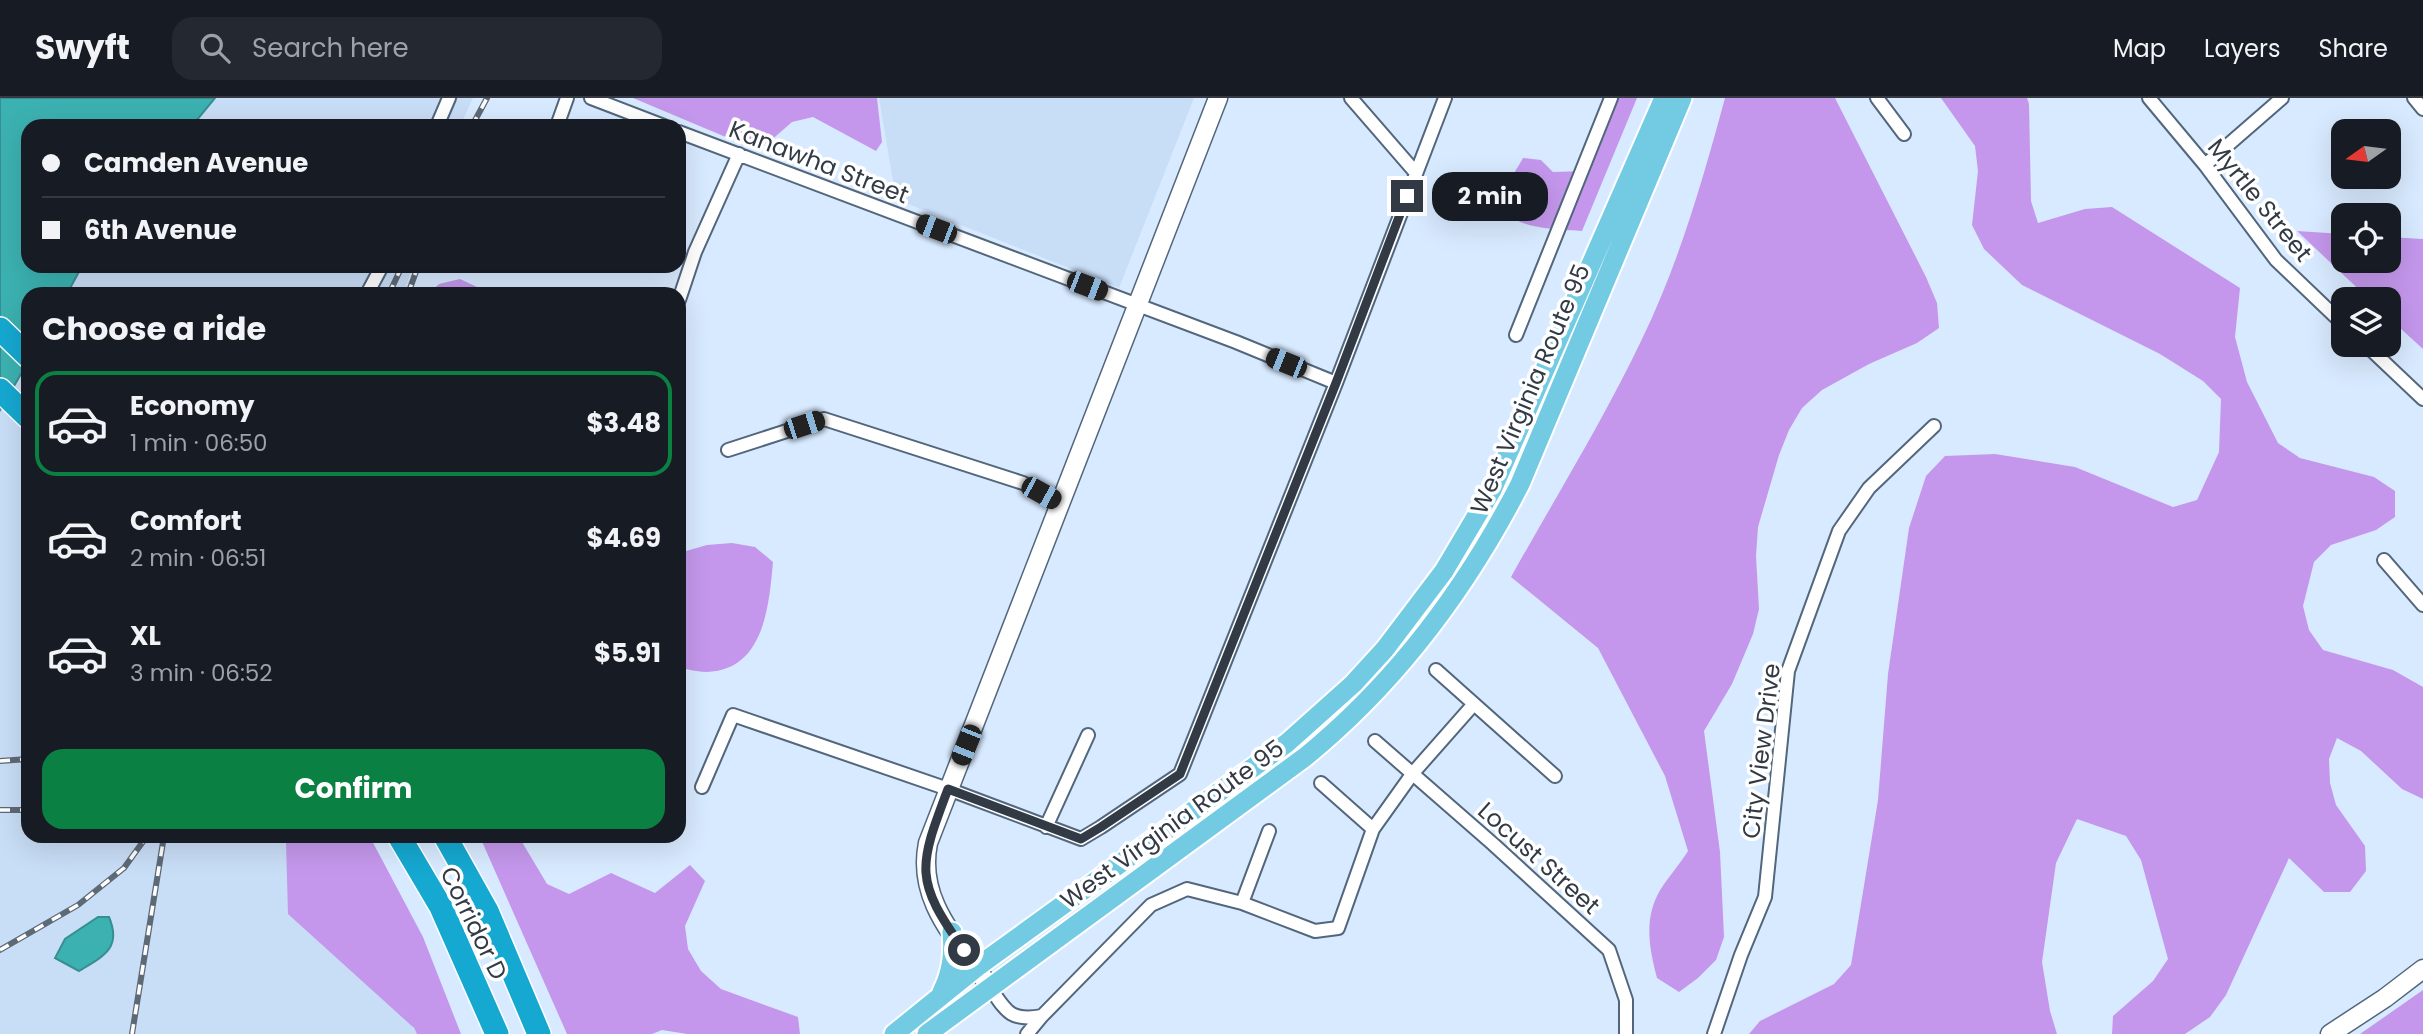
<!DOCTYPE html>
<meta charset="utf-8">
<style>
body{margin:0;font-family:Poppins,sans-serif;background:#242831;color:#f1f3f6;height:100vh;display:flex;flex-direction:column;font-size:26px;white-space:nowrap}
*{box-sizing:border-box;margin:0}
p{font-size:23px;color:#9ea1a6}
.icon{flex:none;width:38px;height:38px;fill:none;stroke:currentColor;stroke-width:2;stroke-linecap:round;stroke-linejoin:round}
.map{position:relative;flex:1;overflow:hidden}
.drawer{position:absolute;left:21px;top:189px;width:665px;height:556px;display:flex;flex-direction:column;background:#171b24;border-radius:21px;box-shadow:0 7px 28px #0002}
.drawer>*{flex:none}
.top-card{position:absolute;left:21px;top:21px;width:665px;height:154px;border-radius:21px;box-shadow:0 7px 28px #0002;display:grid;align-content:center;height:154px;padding:0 21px;background:#171b24}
.needle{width:46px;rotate:256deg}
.fabs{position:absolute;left:2331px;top:21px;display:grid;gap:14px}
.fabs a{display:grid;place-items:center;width:70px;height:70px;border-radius:14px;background:#171b24;box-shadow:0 7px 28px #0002;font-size:35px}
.end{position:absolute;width:32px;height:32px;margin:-16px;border:9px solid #323b45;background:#fff;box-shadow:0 0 0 4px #fff}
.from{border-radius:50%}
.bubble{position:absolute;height:49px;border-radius:21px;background:#171b24;box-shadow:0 7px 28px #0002;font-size:23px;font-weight:700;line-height:49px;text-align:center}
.car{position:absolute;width:21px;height:42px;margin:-21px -10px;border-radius:9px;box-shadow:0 0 5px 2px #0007;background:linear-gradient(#222 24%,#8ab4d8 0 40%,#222 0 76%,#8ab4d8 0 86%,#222 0)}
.top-card b{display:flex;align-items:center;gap:24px;height:66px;font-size:26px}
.top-card b+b{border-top:2px solid #363941}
.top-card i{width:18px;height:18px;background:#f1f3f6}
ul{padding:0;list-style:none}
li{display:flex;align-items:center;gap:21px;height:105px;margin:0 14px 10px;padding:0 7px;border:4px solid transparent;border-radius:21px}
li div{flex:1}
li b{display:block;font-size:26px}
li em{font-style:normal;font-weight:700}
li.on{border-color:#0b8043}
li>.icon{width:63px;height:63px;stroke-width:1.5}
h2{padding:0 21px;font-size:32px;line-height:84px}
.primary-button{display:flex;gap:14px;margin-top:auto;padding:14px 21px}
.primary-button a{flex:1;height:80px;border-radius:21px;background:#0b8043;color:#fff;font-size:28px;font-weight:700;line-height:80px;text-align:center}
header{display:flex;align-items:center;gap:42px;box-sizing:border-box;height:98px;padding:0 35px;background:#171b24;border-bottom:2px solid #363941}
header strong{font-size:33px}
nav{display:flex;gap:38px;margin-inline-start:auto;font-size:24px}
.search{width:490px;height:63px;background:#242831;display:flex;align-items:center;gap:18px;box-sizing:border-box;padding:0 24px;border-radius:21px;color:#9ea1a6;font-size:26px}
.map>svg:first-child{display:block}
.built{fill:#c8ddf6}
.forest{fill:#c497ec}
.water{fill:#3cb1b1;stroke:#398e91;stroke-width:2}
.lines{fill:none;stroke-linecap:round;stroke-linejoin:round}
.street-casing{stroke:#52667c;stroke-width:16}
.secondary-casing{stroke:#52667c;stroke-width:21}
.primary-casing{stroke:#fff;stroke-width:23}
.highway-casing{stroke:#fff;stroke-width:26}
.street{stroke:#fff;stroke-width:12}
.secondary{stroke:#fff;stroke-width:18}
.primary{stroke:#73cbe3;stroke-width:19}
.highway{stroke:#15a8d0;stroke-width:23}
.rail-casing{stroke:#5e6976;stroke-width:6}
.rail{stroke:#fff;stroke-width:3.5;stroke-dasharray:10;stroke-linecap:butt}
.route{stroke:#323b45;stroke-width:9}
.labels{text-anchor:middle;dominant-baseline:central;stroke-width:7;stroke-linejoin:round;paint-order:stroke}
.street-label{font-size:24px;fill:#323b45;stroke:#fff}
</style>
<header>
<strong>Swyft</strong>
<div class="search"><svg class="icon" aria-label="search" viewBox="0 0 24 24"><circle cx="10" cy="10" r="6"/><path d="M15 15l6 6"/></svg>Search here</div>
<nav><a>Map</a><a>Layers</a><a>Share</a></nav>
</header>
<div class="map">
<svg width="2423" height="936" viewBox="0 0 2423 936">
<rect width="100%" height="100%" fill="#d8eaff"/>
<!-- built -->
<path class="built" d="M215,0H473L460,28H192Z
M879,0H1194L1119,190L896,101Z
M82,168H413L403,196H67Z
M28,264V738L283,739L417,936H0V312Z"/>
<!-- forest -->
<path class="forest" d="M633,0H877L882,44L876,53L813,19L792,24L759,53Z
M1611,0H1637L1582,133C1557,131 1489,133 1507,89C1511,79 1518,69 1523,60L1541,62L1553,74L1587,73Z
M1725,0H1835L1926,179L1937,205L1939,230L1917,245L1869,266L1822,292L1802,310L1789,332L1779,357L1758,429L1756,458L1759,511L1753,536L1732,586L1704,633L1720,754L1724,839L1716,862L1698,880L1679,894L1657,880C1650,853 1644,825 1657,798C1665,782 1679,768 1688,753L1665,678L1598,550L1511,479C1555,400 1603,323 1642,241C1679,165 1703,81 1725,0Z
M1941,0H2027L2029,6L2031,103L2038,125L2085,111L2112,109L2240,190L2235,239L2247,284L2278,345L2300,360L2374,379L2395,393V419L2376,432L2331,447L2314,464L2303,508L2309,532L2323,552L2393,572L2423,589V701L2402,691L2361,653L2337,640L2329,661L2330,685L2336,707L2365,748L2366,773L2350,794H2324L2289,760L2226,897L2210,919L2185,936H2112L2113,918L2153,883L2168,861L2141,762L2126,738L2077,721L2056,765L2042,864L2050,913L2057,936H1749L1760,923L1834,886L1851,867L1878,702L1888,576L1909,430L1926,378L1945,358L1995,356L2075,369L2173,409L2197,402L2219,354L2221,301L2203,283L2160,256L2022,187L1984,151L1972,127L1978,73L1975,48Z
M2297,133L2343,136V163H2389V139L2423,141V251L2389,220V201H2369Z
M460,181L492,196H428L439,186Z
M732,445L755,449L773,464C769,508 764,573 706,574C698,574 688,571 679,570V455L707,447Z
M283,739H370L423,839L461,936H417L414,930L288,816L286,743Z
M480,739H519L547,786L569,796L611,775L655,795L690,767L705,783L685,828L688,851L701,873L721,891L798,919L800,936H687L662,932L652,936H567Z
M2423,892V936H2360Z"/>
<!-- water -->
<path class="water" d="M0,0H215L192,28H28V168H82L67,196H28V264L0,312Z
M98,819H109C122,850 104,858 79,873L55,860L65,841Z"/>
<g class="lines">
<!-- street casing -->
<g class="street-casing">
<path id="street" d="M591,0L664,28
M1351,0L1416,75
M1877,0L1904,36
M2149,0L2205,67L2276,162L2343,226
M2414,0L2423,11
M437,28L449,0
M557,28L567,0
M679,34L1236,244L1336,285
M2205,67L2282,0
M367,196L382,168
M679,202L695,154L739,56
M1516,237L1611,0
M2366,247L2423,301
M728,352L824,321L1023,385L1060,405
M2384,462L2423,507
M1436,572L1555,678
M1375,643L1493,746L1609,852L1626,902V936
M1321,685L1373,731
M702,689L733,617L948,691L1081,741L1101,729L1180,676L1336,285L1445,0
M1046,729L1088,637
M1242,805L1269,733
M989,888C1006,913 1010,924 1042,918L1151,807L1187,791L1242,805L1315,833L1338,830L1373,731L1413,675L1473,607
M1027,936L1042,918
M1714,936L1741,857L1765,799L1788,573L1839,433L1869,390L1934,328"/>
</g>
<!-- secondary casing -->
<g class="secondary-casing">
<path id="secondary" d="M989,888C959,843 916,804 928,745L1218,0
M2330,936L2385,900L2423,871"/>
</g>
<!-- primary casing -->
<g class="primary-casing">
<path id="primary" d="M942,894C952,874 954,856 952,834
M894,936L977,869L1287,645L1353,586L1385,551L1444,473L1492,392L1664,0
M927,936L1305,659C1397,584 1466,491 1520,386L1682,0"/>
</g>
<!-- highway casing -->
<g class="highway-casing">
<path id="highway" d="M0,231L28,258
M0,292L28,319
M399,738L441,809L497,936
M445,738L487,813L539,936"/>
</g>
<!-- street -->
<use href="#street" class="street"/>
<!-- secondary -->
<use href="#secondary" class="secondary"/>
<!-- primary -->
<use href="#primary" class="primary"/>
<!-- highway -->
<use href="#highway" class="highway"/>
<!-- rail casing -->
<g class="rail-casing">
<path id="rail" d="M472,28L487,0
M389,196L402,168
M408,196L418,168
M0,663L28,661
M0,712H28
M0,852L78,807L124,770L147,738
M132,936L164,738"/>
</g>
<!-- rail -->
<use href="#rail" class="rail"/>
</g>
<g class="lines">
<!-- route -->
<path class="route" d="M964,852C914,782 918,770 948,691L1081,741L1101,729L1180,676L1336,285L1407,98"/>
</g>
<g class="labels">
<!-- street labels -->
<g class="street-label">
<text transform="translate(819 64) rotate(21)">Kanawha Street</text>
<text transform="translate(2260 102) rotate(51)">Myrtle Street</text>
<text transform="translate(1530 291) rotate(-67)">West Virginia Route 95</text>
<text transform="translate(1761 653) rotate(-83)">City View Drive</text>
<text transform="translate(1172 726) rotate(-36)">West Virginia Route 95</text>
<text transform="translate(1539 760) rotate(42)">Locust Street</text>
<text transform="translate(474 825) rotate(64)">Corridor D</text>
</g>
</g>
</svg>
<div class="fabs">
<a><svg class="needle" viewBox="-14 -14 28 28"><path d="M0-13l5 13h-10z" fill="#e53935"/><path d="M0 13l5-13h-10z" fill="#9ea1a6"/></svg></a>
<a><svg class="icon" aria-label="locate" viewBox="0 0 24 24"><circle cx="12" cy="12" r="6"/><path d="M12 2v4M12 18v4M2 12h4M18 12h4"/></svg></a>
<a><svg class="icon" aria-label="layers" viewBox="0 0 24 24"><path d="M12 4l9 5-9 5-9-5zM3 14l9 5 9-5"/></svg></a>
</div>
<i class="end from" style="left:964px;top:852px"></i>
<i class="end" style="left:1407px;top:98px"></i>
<div class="bubble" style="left:1432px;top:74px;width:116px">2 min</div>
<i class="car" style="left:936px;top:131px;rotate:291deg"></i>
<i class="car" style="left:1087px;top:188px;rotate:111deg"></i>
<i class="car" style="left:1286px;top:265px;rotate:292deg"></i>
<i class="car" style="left:804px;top:327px;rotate:72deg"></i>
<i class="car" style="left:1041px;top:395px;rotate:119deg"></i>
<i class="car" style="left:966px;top:647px;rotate:202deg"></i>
<div class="top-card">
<b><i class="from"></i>Camden Avenue</b>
<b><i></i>6th Avenue</b>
</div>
<section class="drawer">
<h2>Choose a ride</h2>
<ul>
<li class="on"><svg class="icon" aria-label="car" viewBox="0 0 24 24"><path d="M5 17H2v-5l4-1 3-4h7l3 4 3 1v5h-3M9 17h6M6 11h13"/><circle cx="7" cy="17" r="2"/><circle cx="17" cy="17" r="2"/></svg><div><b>Economy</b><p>1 min · 06:50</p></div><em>$3.48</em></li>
<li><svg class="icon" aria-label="car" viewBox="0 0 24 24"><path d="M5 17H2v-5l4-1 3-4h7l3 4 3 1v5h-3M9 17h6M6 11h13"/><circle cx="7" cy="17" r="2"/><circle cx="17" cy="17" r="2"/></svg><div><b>Comfort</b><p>2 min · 06:51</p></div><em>$4.69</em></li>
<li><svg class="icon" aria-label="car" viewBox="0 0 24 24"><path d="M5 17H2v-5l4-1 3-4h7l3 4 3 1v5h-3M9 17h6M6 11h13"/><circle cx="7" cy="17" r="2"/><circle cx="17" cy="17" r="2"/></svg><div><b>XL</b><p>3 min · 06:52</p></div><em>$5.91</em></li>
</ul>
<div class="primary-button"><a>Confirm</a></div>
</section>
</div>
